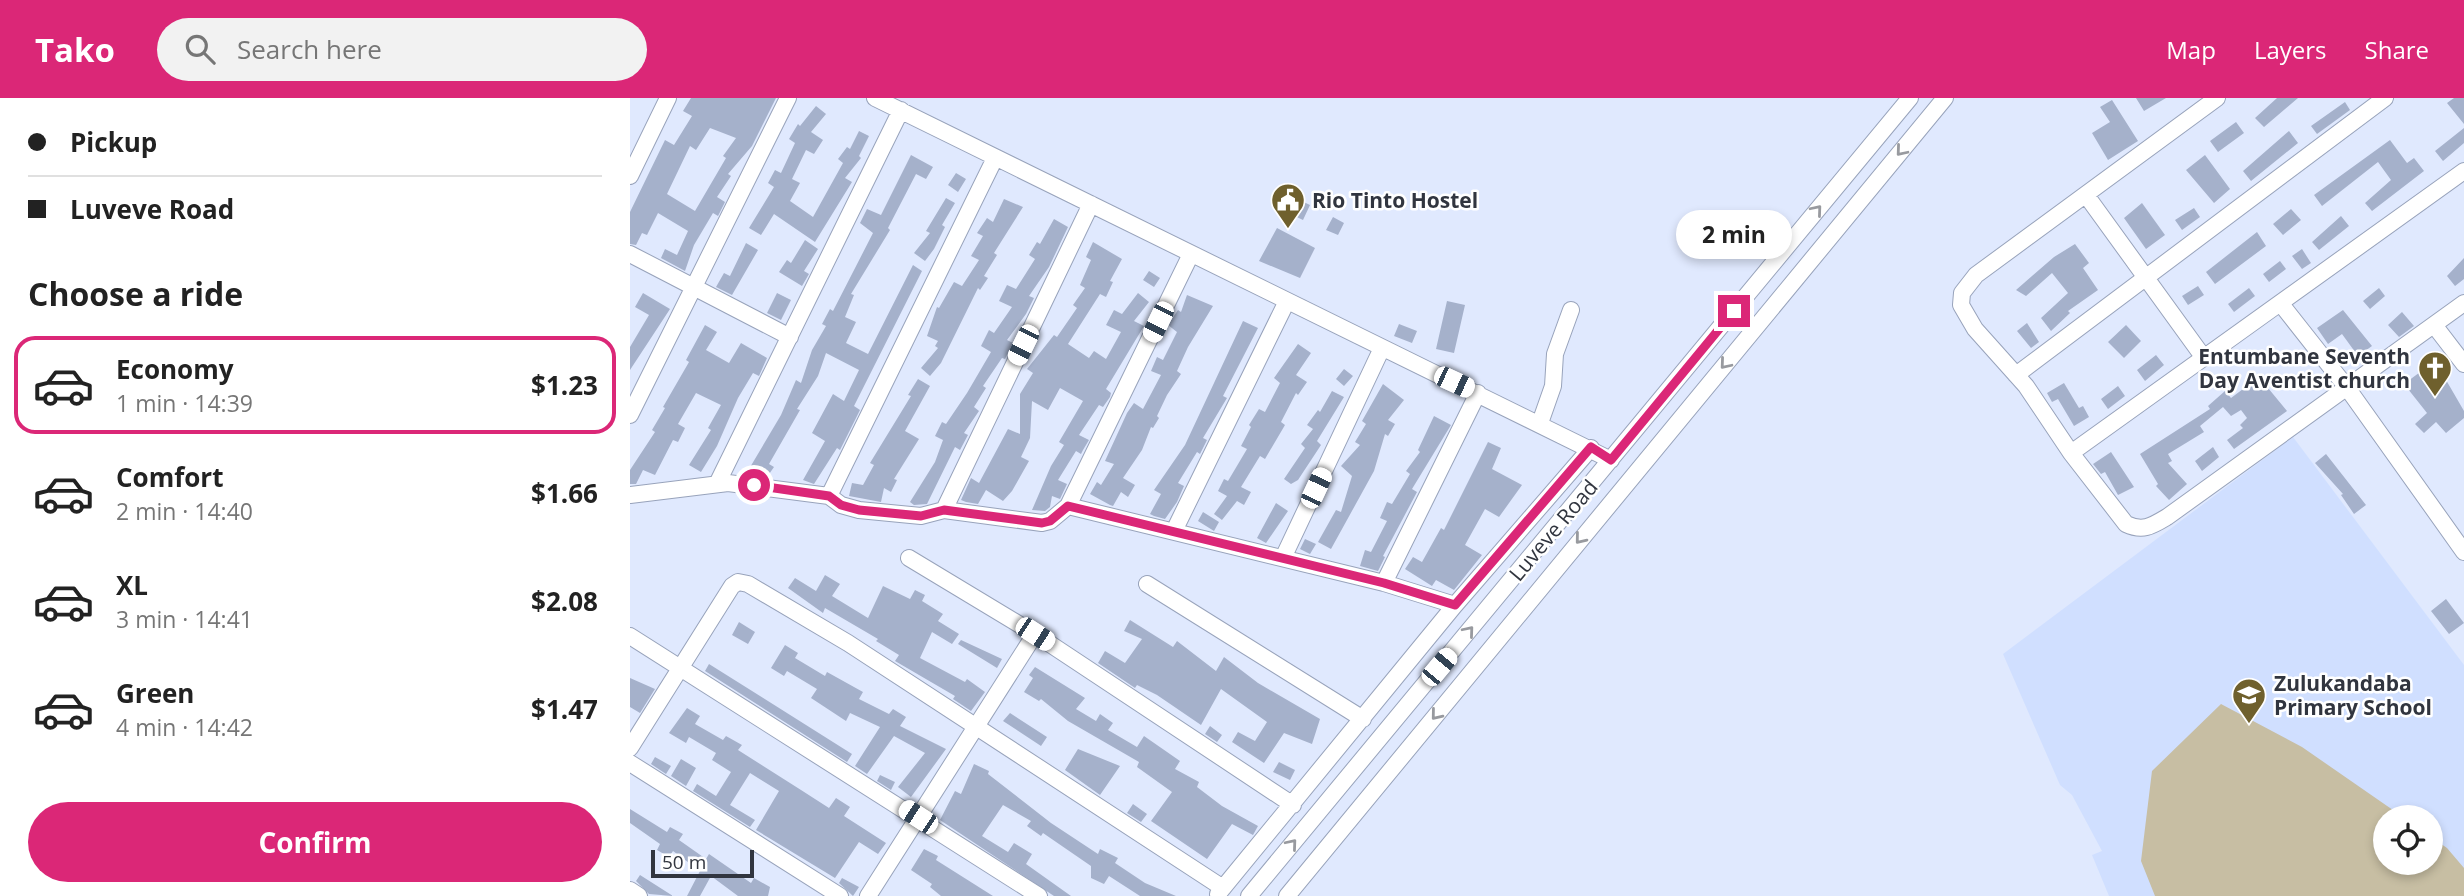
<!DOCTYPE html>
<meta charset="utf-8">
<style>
body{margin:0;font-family:"Open Sans",sans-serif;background:#f2f2f2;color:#222;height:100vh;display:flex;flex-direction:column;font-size:26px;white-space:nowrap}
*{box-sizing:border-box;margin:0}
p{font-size:23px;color:#767676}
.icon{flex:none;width:38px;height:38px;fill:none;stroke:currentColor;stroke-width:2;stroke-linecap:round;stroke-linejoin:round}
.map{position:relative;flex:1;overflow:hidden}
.details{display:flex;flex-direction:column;background:#fff;width:630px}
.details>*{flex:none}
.top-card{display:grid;align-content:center;height:154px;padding:0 28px;background:#fff}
.tools{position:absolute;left:1743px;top:707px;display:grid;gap:14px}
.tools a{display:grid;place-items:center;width:70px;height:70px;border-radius:50%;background:#fff;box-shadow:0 4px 10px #0003;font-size:35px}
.scale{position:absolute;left:21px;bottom:18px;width:103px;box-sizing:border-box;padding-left:7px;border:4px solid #31353f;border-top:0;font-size:19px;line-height:24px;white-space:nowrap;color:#31353f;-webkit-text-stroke:5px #fff;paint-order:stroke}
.end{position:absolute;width:32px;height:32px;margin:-16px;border:9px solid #db2777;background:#fff;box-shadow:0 0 0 4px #fff}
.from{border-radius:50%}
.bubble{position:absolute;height:49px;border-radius:24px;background:#fff;box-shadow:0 4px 10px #0003;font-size:23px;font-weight:700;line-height:49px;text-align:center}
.car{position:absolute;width:21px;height:42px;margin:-21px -10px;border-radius:9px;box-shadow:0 0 5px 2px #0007;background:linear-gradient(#fff 24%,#345 0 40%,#fff 0 76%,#345 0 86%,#fff 0)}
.top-card b{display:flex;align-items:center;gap:24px;height:66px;font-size:26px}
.top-card b+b{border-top:2px solid #e0e0e0}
.top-card i{width:18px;height:18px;background:#222}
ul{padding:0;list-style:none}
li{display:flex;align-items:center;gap:21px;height:98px;margin:0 14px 10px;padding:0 14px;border:4px solid transparent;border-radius:21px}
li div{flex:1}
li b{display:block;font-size:26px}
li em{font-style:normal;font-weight:700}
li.on{border-color:#db2777}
li>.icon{width:63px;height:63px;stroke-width:1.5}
h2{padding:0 28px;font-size:32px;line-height:84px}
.button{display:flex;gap:14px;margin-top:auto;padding:14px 28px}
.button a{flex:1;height:80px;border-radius:42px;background:#db2777;color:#fff;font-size:28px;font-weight:700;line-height:80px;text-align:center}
header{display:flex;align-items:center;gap:42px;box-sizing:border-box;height:98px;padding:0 35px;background:#db2777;color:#fff}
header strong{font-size:33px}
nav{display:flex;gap:38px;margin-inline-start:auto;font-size:24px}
.search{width:490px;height:63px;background:#f2f2f2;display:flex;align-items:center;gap:18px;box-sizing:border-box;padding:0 24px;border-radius:38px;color:#767676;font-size:26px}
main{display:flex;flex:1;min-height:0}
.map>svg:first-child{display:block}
.built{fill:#d0dfff;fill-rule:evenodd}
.green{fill:#c7bea3}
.building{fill:#a5b1cb;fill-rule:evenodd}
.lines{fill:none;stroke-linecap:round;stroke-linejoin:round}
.minor-casing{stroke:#98a3bb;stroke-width:18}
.minor{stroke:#fff;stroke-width:16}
.oneway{stroke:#989a9f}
.route{stroke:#db2777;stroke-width:9}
.labels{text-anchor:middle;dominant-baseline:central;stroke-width:5;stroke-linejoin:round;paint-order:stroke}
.poi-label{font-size:21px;font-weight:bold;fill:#31353f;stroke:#fff;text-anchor:start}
.street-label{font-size:21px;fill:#31353f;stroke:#fff}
</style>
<header>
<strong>Tako</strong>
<div class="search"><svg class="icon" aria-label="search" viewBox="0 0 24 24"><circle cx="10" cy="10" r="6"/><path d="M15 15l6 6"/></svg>Search here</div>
<nav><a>Map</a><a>Layers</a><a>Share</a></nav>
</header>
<main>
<section class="details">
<div class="top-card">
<b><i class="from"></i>Pickup</b>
<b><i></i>Luveve Road</b>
</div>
<h2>Choose a ride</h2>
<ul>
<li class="on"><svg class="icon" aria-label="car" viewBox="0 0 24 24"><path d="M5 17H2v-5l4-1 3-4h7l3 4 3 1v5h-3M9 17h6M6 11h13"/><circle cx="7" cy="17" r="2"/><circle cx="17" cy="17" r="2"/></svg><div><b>Economy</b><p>1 min · 14:39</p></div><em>$1.23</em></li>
<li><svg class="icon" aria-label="car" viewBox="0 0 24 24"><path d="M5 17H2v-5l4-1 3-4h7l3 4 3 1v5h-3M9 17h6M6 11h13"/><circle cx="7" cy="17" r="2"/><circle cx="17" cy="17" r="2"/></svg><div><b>Comfort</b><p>2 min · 14:40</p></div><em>$1.66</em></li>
<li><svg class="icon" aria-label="car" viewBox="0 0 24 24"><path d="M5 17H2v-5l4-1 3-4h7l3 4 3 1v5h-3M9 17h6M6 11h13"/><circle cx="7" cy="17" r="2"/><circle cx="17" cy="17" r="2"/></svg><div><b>XL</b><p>3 min · 14:41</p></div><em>$2.08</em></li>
<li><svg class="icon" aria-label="car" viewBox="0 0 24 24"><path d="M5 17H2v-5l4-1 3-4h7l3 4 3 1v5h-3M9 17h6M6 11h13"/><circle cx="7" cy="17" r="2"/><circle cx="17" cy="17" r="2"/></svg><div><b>Green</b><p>4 min · 14:42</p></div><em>$1.47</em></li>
</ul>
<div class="button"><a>Confirm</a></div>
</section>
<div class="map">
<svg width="1834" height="798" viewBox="0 0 1834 798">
<rect width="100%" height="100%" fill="#e0e9fe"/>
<!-- built -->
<path class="built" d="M1663,339L1834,567V798H1479L1462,757L1472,753L1442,697L1430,687L1373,556ZM1755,719H1801V765H1755Z"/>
<!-- green -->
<path class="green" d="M1591,606L1672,649L1773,719H1755V765H1801V739L1817,750L1834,770V798H1525L1511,763L1522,673Z"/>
<!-- building -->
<path class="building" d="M61,0H146L122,48L98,76L101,78L87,99L95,104L88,118L83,115L64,147L55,173L31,160L35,151L47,157L58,133L28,115L17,137L12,135L6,147L0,146V114L35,42L44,47L62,18L53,13ZM80,30L106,40L93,58L96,60L65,113L37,96L60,48L66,52Z
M1506,0H1536L1514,13Z
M1647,0H1668L1634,29L1625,20Z
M1824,0H1834V26L1817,5Z
M1482,2L1508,43L1478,62L1462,35L1480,24L1470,9Z
M1715,4L1720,12L1687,36L1681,28Z
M186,8L196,16L181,34L193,42L184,56L176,52L162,81L170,85L160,103L183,119L213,65L208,61L217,49L220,51L229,33L239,38L229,58L231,60L215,80L222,84L185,144L144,116L131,137L119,130L144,89L138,85L145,72L151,75L165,45L159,41L168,26L170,28Z
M1606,24L1614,35L1588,54L1580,43Z
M1834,30V45L1813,63L1805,53Z
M1659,33L1668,45L1621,83L1613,73Z
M1760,42L1777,65L1784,60L1794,73L1742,113L1735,105L1761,82L1748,64L1692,108L1684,97Z
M281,57L303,69L296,81L286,76L258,130L260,132L221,196L224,197L215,219L226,224L216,245L238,256L283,167L292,173L224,308L230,312L210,352L207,350L184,386L173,382L195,343L182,335L203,296L214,303L229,272L196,255L188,278L167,311L170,312L139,366L144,369L137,379H132L119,371L151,317L166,282L171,285L182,252L196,228L192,226L200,211L203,213L243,135L230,125L237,111L251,117Z
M1575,57L1600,91L1584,105L1556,72Z
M326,75L336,81L328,94L318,87Z
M661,98L680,107L673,122L654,113Z
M316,100L325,105L312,127L315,129L304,151L295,163L284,155L300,135L296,133Z
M374,101L393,109L364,155L367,157L354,178L358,180L350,192L348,190L311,265L300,278L291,270L308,250L305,248L308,243L297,238L307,209L309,210L324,184L332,188L349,162L341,158L353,138L347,135L357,120L363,124Z
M1512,105L1535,137L1516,151L1494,120Z
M1564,110L1570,119L1552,132L1545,122Z
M1661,111L1671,122L1653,137L1643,126Z
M1711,118L1719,128L1689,152L1682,144Z
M703,119L714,125L708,137L696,132Z
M424,121L438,129L419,169L399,198L404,200L396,216L377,242L383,245L375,261L372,260L353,288L356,290L344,309L349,313L334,335L338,337L330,352L325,349L297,406L284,407L280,404L305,364L313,342L305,338L312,324L316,326L337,295L361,254L351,248L359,232L364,235L382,209L369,203L377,187L386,191L405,161L399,157L407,144L410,146Z
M647,130L685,150L670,180L629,163Z
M1627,134L1636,148L1585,186L1576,174Z
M175,142L188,151L174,173L179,176L172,188L149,174L157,162L161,165Z
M463,144L492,161L480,183L483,184L476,199L470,196L438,246L459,260L464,253L476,261L491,234L476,227L484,212L492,216L508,195L519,204L504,223L514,228L476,291L481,295L480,299L473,309L469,307L449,337L459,342L453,352L451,356L446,353L428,382L437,386L430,401L422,398L420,409L415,413L402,412L421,368L434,347L429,344L453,303L430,290L418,312L402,303L400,340L391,359L399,363L382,393L373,403L356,392L348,406L336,404L331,402L341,380L349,385L378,331L390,336V296L403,275L397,271L424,237L427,239L447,210L443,207L455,190L450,187L461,162L456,159Z
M116,145L128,152L102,197L86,189L94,175L100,178Z
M1445,146L1459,165L1453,170L1468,192L1438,213L1440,215L1421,233L1411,220L1438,195L1422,175L1396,198L1386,192L1424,159Z
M1672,151L1681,165L1672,171L1662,158Z
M1834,160V181L1825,188L1817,178Z
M1650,163L1656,171L1639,184L1633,176Z
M519,173L530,180L524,189L513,182Z
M1568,188L1574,197L1558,207L1552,198Z
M1619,190L1625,198L1604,214L1598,206Z
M1749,190L1755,198L1740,211L1733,203Z
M13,195L40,211L0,272V249L19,217L5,209Z
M147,195L161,202L151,222L137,215Z
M557,197L583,208L558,249L547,273L551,276L537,297L527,318L529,320L523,330L521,329L512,352L493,380L505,387L498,399L491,394L483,408L480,407L460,396L467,384L471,387L484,366L475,363L497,315L504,305L513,311L531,277L521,273L527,259L533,262L547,234L538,227L548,212L551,214Z
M817,203L835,207L824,255L806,251Z
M1713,212L1742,248L1728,258L1712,236L1698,246L1687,230Z
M1772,214L1784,228L1769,239L1758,227Z
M613,223L628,230L593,298L597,300L573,340L577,342L570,356L567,354L548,385L554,388L547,404L535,421L524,418L520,416L531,396L524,392L555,347Z
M1397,225L1409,244L1401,250L1387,233Z
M769,226L787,233L782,245L764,238Z
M75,227L87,234L76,252L99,265L111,245L137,260L129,278L123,275L108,300L87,348L71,374L59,367L81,332L78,330L91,307L66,295L48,326L55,330L48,344L43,342L25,377L13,372L6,386H0V372L25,334L22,332L35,310L33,309L59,264L56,262Z
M1496,227L1511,243L1494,260L1478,244Z
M668,246L681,255L666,277L677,284L668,297L666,295L651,324L655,327L635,361L630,358L611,389L621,394L614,407L607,403L592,422L584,416L597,398L588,393L594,381L598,383L617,351L611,348L621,329L619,327L629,311L635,314L650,285L644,280Z
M1526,257L1534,267L1515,283L1507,272Z
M1805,263L1834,313V320L1816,335L1806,324L1794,335L1785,326L1797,315L1774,286Z
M714,271L723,278L714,288L706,281Z
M1629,279L1657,313L1604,351L1597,342L1613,330L1610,327L1617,320L1611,312L1601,318L1593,309L1570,328L1574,334L1538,356L1542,363L1538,365L1557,386L1539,402L1526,388L1528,386L1510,356L1580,311L1578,308L1595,293L1601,300Z
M288,281L300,288L275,333L289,341L264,381L267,382L261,394L254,390L251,404L219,398L222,385L233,387L244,367L240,365L281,298L278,297Z
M1434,285L1449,310L1453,308L1459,319L1444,328L1428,301L1422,304L1417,295Z
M753,286L774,302L758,322L765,326L758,338L755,336L744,373L701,451L688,444L706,412L711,414L722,378L711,368L730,347L725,344L736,326L732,323Z
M1488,288L1495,298L1478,311L1471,301Z
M702,293L714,299L687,343L691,347L668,382L661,386L654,381L675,350L671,346L683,331L677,327L688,312L690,314Z
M804,318L821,327L782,391L787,394L753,458L755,459L748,473L730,468L735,452L741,454L757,423L750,420L757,404L762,406L780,376L776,373L790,354L788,352Z
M858,344L871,350L862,371L892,387L869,419L855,411L835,447L852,457L824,492L806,482L802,488L775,471L783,459L792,464L811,430L814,432Z
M1583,349L1589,359L1572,373L1565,363Z
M1481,354L1504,389L1488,397L1475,374L1471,376L1463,366Z
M1696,356L1736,407L1724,416L1711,397L1713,396L1685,365Z
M646,405L658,413L636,445L627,440Z
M573,414L589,424L584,433L568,423Z
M675,441L686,446L680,456L670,451Z
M195,477L210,486L202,498L238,520L253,488L280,501L285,492L295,497L292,503L313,516L308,523L329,536L322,546L302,534L290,560L335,584L337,581L355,594L341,613L323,601L325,598L265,563L269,557L246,543L248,541L195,510L193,515L158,490L165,480L186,493Z
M1816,501L1834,525L1819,536L1801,513Z
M500,522L543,549L547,543L586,573L594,559L628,585L690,621L682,646L654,635L634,665L602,644L608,634L625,643L637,624L591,591L571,627L527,597L507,587L505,590L468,565L475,553L495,565L512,541L494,533Z
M109,524L125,534L118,546L102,537Z
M331,542L372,561L367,570L328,546Z
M155,547L168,555L165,560L195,578L197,574L233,594L229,601L259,616L263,611L276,619L270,628L316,651L281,699L268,689L295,655L264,638L237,676L225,668L250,629L220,615L216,623L181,600L187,591L157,573L154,578L141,570Z
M79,566L222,656L217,664L75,573Z
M405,569L455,600L446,611L466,623L470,616L483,625L478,632L507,649L514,638L550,663L545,671L569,684L567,689L592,708L628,728L623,737L602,726L577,761L521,723L542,694L507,669L509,664L438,623L411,601L409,603L394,594L403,580L399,577Z
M0,580L25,591L10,615L0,609Z
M57,610L70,618L65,626L93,642L96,638L112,647L108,652L171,692L199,710L206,700L220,709L214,718L256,745L248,756L229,744L205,780L126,732L149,693L120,675L100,707L125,722L120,729L63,693L67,686L86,698L101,674L82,662L86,655L59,639L56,645L39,635Z
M380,615L417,639L411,648L373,623Z
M580,628L592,637L587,644L575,636Z
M448,651L490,668L470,697L435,672Z
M25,659L41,668L36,676L21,666Z
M51,661L66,670L56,688L41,678Z
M649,664L665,672L660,682L643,674Z
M344,666L359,673L358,676L421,725L468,756L470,751L488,760L485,765L515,785L546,798H510L479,778L474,786L461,780V768L413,735L411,738L397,728L401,723L373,707L352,738L378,754L384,745L402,756L396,766L441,798H424L310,722L325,693L331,696Z
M250,677L265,684L261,692L247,683Z
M503,706L517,716L511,724L497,715Z
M0,711L37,734L40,729L53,736L49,742L76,761L79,756L121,785L124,780L140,789L138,798H108L81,778L70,798H57L70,773L43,753L39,759L27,752L30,746L0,725Z
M294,751L308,758L306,762L363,798H311L300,789L302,786L281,772Z
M10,777L43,798L19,796L6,783Z
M212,780L229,789L223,798L209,785Z"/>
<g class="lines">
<!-- minor casing -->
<g class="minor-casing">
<path id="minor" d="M245,0L981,362
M1587,0L1346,177L1332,195L1331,207L1345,231L1396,288L1441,355L1496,426C1513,434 1522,428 1537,419L1834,205
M0,78L38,0
M1456,97L1574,260
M0,156L160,239
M1651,206L1718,291L1834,454
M1804,227L1834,266
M1386,277L1755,0
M0,317L158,0
M910,325L923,288L925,256L941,212
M1441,355L1834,73
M87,386L271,12
M0,397L98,385L199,398L211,407L229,412L291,418L314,412L412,425L420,423L438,408L754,485L825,507
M199,398L365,60
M438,408L561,156
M314,412L461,106
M544,433L657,203
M279,460L405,536L663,707
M653,460L752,250
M754,485L848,295
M517,486L733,621
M0,538L409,798
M0,650L102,488L108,484L118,486L218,545L593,790
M0,665L210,798
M0,792L9,798
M588,796L825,507L961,350
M238,798L405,536
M619,798L1280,0
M657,798L1315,0"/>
</g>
<!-- minor -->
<use href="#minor" class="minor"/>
</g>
<!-- one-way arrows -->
<defs><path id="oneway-chevron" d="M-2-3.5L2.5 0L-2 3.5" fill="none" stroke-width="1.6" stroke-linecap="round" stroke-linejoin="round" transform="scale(1.75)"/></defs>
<g class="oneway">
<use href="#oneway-chevron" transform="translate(1271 53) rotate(130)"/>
<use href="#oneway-chevron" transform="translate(1187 112) rotate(-50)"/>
<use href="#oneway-chevron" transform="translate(1095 266) rotate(130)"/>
<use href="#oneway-chevron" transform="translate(950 441) rotate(129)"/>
<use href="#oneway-chevron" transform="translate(839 533) rotate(-50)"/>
<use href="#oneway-chevron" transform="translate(806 617) rotate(129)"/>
<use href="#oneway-chevron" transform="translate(662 746) rotate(-50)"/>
</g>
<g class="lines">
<!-- route -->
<path class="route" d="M124,387L199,398L211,407L229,412L291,418L314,412L412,425L420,423L438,408L754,485L825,507L961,349L981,362L1104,213"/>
</g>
<!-- icons -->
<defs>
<g id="civic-pin" transform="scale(1.75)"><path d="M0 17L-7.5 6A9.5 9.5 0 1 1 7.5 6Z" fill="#6f602d" stroke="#fff"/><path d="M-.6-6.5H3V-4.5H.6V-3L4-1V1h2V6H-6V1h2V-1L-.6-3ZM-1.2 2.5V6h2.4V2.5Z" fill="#fff"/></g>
<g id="church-pin" transform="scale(1.75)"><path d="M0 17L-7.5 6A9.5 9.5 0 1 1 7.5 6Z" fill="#6f602d" stroke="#fff"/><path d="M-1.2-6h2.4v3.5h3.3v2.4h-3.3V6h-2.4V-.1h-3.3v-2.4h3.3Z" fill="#fff"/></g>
<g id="school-pin" transform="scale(1.75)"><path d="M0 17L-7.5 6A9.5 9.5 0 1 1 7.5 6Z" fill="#6f602d" stroke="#fff"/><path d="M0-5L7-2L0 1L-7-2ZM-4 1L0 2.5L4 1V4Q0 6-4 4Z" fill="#fff"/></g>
</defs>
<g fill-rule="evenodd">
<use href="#civic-pin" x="658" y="102"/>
<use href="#church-pin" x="1805" y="270"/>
<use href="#school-pin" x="1619" y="597"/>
</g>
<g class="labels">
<!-- poi labels -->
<g class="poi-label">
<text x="682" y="102">Rio Tinto Hostel</text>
<text x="1780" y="258" text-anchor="end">Entumbane Seventh<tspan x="1780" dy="24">Day Aventist church</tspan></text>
<text x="1644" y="585">Zulukandaba<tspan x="1644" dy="24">Primary School</tspan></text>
</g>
<!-- street labels -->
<g class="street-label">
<text transform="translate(923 432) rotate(-50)">Luveve Road</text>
</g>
</g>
</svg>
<div class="tools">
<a><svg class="icon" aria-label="locate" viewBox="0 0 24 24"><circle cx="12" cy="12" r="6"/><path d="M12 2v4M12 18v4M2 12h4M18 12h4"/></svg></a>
</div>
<div class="scale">50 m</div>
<i class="end from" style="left:124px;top:387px"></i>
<i class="end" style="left:1104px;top:213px"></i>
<div class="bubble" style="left:1046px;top:112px;width:116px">2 min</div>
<i class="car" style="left:528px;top:224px;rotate:206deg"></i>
<i class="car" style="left:393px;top:247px;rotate:206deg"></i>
<i class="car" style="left:824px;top:284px;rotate:115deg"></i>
<i class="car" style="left:686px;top:390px;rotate:25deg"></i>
<i class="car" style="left:405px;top:536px;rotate:123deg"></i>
<i class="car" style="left:809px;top:569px;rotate:40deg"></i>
<i class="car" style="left:288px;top:719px;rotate:303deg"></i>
</div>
</main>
